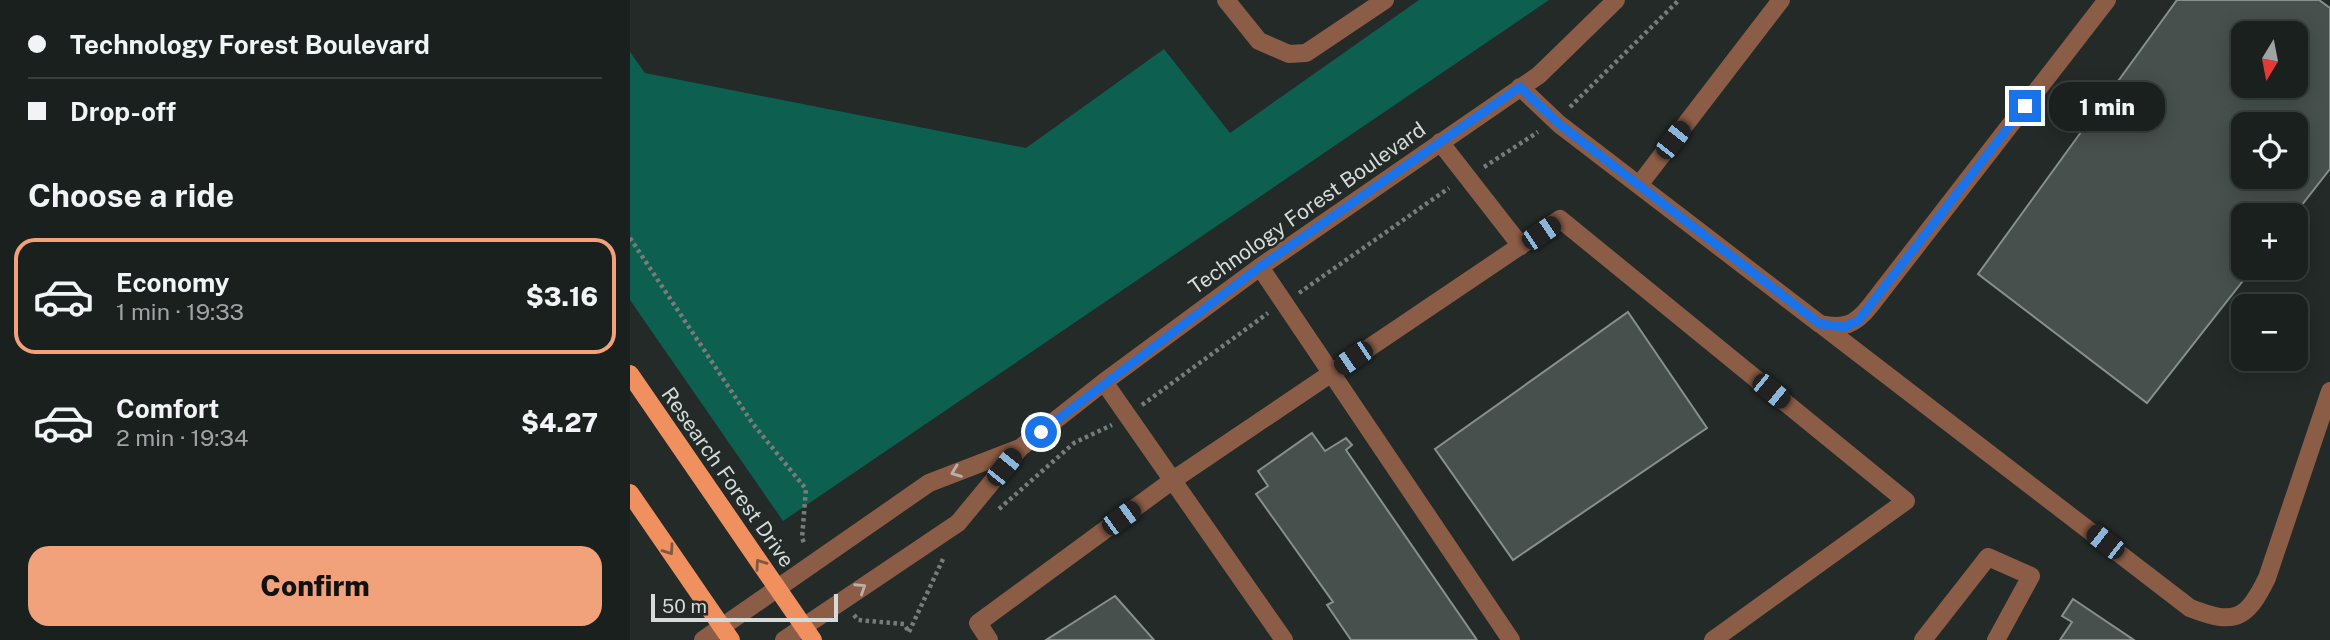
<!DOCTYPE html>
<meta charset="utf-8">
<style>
body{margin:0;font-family:"Public Sans",sans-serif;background:#232827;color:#f1f3f6;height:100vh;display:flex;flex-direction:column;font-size:26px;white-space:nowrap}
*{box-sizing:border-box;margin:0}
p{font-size:23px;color:#9fa3a4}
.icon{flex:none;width:38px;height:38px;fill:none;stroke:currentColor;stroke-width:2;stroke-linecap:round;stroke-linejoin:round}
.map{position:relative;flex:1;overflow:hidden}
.sheet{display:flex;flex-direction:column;background:#1a201e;width:630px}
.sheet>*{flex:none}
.guide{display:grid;align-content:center;height:154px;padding:0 28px;background:#1a201e}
.needle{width:46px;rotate:190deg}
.controls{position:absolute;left:1601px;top:21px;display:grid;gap:14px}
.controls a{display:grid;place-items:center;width:77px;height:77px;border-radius:14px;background:#1a201e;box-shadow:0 4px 18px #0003,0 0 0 2px #383e3c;font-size:35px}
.scale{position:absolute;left:21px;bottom:18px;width:187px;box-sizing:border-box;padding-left:7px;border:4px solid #d6dbd9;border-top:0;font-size:19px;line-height:24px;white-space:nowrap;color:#d6dbd9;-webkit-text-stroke:5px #232a28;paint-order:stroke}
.end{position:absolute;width:32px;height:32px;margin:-16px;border:9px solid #1a73e8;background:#fff;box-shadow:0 0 0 4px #fff}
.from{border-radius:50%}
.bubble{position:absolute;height:49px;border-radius:21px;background:#1a201e;box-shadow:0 4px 18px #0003,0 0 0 2px #383e3c;font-size:23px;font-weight:800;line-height:49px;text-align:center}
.car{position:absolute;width:21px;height:42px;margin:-21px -10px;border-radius:9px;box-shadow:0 0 5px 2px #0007;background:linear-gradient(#222 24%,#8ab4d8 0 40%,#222 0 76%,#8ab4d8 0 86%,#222 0)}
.guide b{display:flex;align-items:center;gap:24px;height:66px;font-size:26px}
.guide b+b{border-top:2px solid #383e3c}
.guide i{width:18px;height:18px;background:#f1f3f6}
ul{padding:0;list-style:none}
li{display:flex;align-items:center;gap:21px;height:116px;margin:0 14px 10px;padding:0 14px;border:4px solid transparent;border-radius:21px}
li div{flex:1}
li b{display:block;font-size:26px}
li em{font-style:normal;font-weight:800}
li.current{border-color:#f1a27b}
li>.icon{width:63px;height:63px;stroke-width:1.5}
h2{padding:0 28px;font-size:32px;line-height:84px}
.primary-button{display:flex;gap:14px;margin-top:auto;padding:14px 28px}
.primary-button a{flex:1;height:80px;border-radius:21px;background:#f1a27b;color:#111;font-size:28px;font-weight:800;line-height:80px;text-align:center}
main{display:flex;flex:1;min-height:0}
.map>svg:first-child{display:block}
.forest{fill:#0d5f4f}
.building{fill:#47504d;stroke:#87908d;stroke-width:2;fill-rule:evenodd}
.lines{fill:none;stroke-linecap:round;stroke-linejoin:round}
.path{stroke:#767c7a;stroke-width:4.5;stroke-dasharray:3.5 3.5;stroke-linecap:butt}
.minor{stroke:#8c5d46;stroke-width:18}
.major{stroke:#f0905e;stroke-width:18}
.oneway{stroke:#bcafa6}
.oneway2{stroke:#7f5840}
.route{stroke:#1a73e8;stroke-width:9}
.labels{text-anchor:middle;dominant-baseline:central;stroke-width:5;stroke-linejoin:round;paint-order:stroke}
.street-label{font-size:21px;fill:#d6dbd9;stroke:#232a28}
</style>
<main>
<section class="sheet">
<div class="guide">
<b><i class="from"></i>Technology Forest Boulevard</b>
<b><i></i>Drop-off</b>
</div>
<h2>Choose a ride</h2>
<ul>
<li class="current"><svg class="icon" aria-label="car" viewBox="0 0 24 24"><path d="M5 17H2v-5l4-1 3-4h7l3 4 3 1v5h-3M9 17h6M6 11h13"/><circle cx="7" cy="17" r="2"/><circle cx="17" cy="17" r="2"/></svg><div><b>Economy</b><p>1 min · 19:33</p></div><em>$3.16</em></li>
<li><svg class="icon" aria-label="car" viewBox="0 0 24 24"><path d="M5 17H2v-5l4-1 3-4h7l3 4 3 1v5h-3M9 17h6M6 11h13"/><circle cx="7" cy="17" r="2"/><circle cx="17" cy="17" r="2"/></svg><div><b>Comfort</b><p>2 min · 19:34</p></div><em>$4.27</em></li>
</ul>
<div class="primary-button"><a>Confirm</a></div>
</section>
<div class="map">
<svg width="1700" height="640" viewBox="0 0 1700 640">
<rect width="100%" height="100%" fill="#232a28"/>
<!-- forest -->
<path class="forest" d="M789,0H919L153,521L0,300V52L15,73L396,148L534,49L600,133Z"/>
<!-- building -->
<path class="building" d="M1547,0H1689L1700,8V169L1664,215H1614V268H1623L1517,403L1348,274ZM1614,33H1666V86H1614ZM1614,124H1666V177H1614Z
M998,312L1077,428L883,560L805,449Z
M682,433L695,451L716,438L722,445L716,450L847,640H721L697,605L703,602L626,494L638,486L628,471Z
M485,596L524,640H416Z
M1443,599L1504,640H1430L1442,622L1432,616Z"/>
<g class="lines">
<!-- path -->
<path class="path" d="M940,107L1049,0
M854,167L908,132
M0,238L123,424L176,489L172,538L175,545
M669,293L819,188
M512,405L638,313
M369,509L444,443L482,425
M224,615L228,620L274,624L279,632
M279,632L313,559"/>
<!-- minor -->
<path class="minor" d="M596,0L629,41L659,54L676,53L755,0
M890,87L929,124L1190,324C1214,329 1225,325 1240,306L1477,0
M810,142L891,246
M1009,185L1151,0
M630,267L881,640
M1193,326L1560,608C1604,625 1616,621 1637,578L1700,391
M474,382L654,640
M73,640L299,483L390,448
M154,640L328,523L390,448L474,382L630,267L909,75L986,0
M359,640L348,623L543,480L930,219L1276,501L1083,640
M1293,640L1358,557L1401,576L1366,640"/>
<!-- major -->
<path class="major" d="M0,374L183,640
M0,493L101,640"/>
</g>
<!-- one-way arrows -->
<defs><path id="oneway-chevron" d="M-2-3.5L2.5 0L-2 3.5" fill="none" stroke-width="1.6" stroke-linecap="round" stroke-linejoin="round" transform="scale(1.75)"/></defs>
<g class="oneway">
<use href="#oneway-chevron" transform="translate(326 472) rotate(159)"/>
<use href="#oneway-chevron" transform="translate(231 588) rotate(-33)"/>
</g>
<g class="oneway2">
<use href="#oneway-chevron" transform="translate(39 550) rotate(55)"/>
<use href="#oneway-chevron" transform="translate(130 564) rotate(-125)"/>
</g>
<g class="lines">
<!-- route -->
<path class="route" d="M411,432L630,267L890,87L929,124L1190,324L1214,327L1228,321L1395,106"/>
</g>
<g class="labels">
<!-- street labels -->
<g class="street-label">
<text transform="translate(677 208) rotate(-35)">Technology Forest Boulevard</text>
<text transform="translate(98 477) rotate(55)">Research Forest Drive</text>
</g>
</g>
</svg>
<div class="controls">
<a><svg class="needle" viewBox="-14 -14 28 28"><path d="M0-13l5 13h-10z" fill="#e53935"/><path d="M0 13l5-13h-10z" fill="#9fa3a4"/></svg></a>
<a><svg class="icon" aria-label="locate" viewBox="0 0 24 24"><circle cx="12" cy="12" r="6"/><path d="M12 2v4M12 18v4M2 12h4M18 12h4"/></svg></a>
<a>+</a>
<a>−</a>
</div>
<div class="scale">50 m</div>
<i class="end from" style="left:411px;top:432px"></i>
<i class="end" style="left:1395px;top:106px"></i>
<div class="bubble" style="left:1419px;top:82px;width:116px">1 min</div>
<i class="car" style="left:1043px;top:140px;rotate:38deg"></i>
<i class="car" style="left:911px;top:233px;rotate:56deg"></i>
<i class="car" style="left:723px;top:358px;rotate:236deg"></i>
<i class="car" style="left:1141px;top:391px;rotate:129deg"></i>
<i class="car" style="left:374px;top:467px;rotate:39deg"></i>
<i class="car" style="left:491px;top:518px;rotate:54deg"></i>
<i class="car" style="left:1475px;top:542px;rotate:308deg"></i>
</div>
</main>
